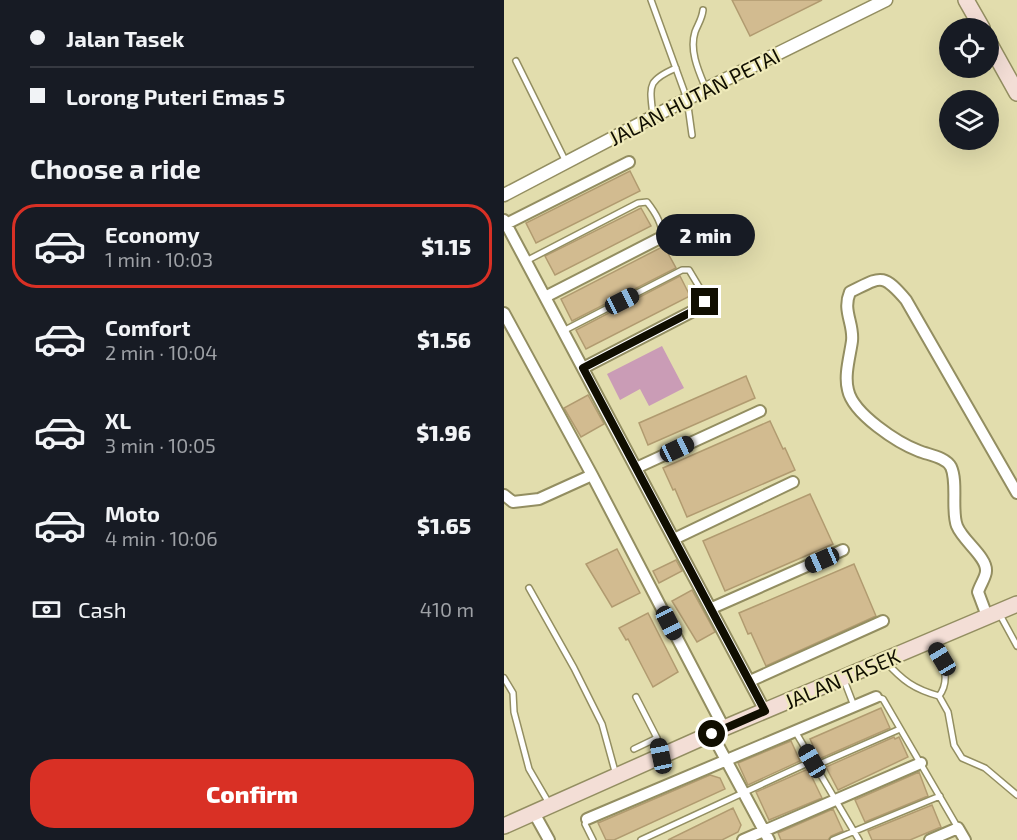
<!DOCTYPE html>
<meta charset="utf-8">
<style>
body{margin:0;font-family:"Exo 2",sans-serif;background:#20242c;color:#f1f3f6;height:100vh;display:flex;flex-direction:column;font-size:22px;white-space:nowrap}
*{box-sizing:border-box;margin:0}
p{font-size:20px;color:#9ea1a6}
.icon{flex:none;width:33px;height:33px;fill:none;stroke:currentColor;stroke-width:2;stroke-linecap:round;stroke-linejoin:round}
.map{position:relative;flex:1;overflow:hidden}
.panel{display:flex;flex-direction:column;background:#171b24;width:504px}
.panel>*{flex:none}
.banner{display:grid;align-content:center;height:132px;padding:0 30px;background:#171b24}
.buttons{position:absolute;left:435px;top:18px;display:grid;gap:12px}
.buttons a{display:grid;place-items:center;width:60px;height:60px;border-radius:50%;background:#171b24;box-shadow:0 6px 24px #0002;font-size:30px}
.end{position:absolute;width:27px;height:27px;margin:-14px;border:8px solid #100e01;background:#fff;box-shadow:0 0 0 3px #fff}
.from{border-radius:50%}
.bubble{position:absolute;height:42px;border-radius:21px;background:#171b24;box-shadow:0 6px 24px #0002;font-size:20px;font-weight:800;line-height:42px;text-align:center}
.car{position:absolute;width:18px;height:36px;margin:-18px -9px;border-radius:8px;box-shadow:0 0 4px 2px #0007;background:linear-gradient(#222 24%,#8ab4d8 0 40%,#222 0 76%,#8ab4d8 0 86%,#222 0)}
.banner b{display:flex;align-items:center;gap:21px;height:57px;font-size:22px}
.banner b+b{border-top:2px solid #363941}
.banner i{width:15px;height:15px;background:#f1f3f6}
ul{padding:0;list-style:none}
li{display:flex;align-items:center;gap:18px;height:84px;margin:0 12px 9px;padding:0 18px;border:3px solid transparent;border-radius:24px}
li div{flex:1}
li b{display:block;font-size:22px}
li em{font-style:normal;font-weight:800}
li.selected{border-color:#d93025}
li>.icon{width:54px;height:54px;stroke-width:1.5}
h2{padding:0 30px;font-size:27px;line-height:72px}
.pay{display:flex;align-items:center;gap:15px;height:66px;padding:0 30px;font-size:22px}
.pay p{margin-inline-start:auto}
.cta{display:flex;gap:12px;margin-top:auto;padding:12px 30px}
.cta a{flex:1;height:69px;border-radius:24px;background:#d93025;color:#fff;font-size:24px;font-weight:800;line-height:69px;text-align:center}
main{display:flex;flex:1;min-height:0}
.map>svg:first-child{display:block}
.green{fill:#ca9cb6}
.building{fill:#d2bb90;stroke:#b19b70;stroke-width:1.5}
.lines{fill:none;stroke-linecap:round;stroke-linejoin:round}
.service-casing{stroke:#938e61;stroke-width:8}
.minor-casing{stroke:#938e61;stroke-width:14}
.tertiary-casing{stroke:#938e61;stroke-width:15}
.secondary-casing{stroke:#938e61;stroke-width:18}
.service{stroke:#fff;stroke-width:5}
.minor{stroke:#fff;stroke-width:10}
.tertiary{stroke:#fff;stroke-width:12}
.secondary{stroke:#f3ded6;stroke-width:15}
.route{stroke:#100e01;stroke-width:8}
.labels{text-anchor:middle;dominant-baseline:central;stroke-width:4.5;stroke-linejoin:round;paint-order:stroke}
.street-label{font-size:21px;fill:#100e01;stroke:#efeaba}
</style>
<main>
<section class="panel">
<div class="banner">
<b><i class="from"></i>Jalan Tasek</b>
<b><i></i>Lorong Puteri Emas 5</b>
</div>
<h2>Choose a ride</h2>
<ul>
<li class="selected"><svg class="icon" aria-label="car" viewBox="0 0 24 24"><path d="M5 17H2v-5l4-1 3-4h7l3 4 3 1v5h-3M9 17h6M6 11h13"/><circle cx="7" cy="17" r="2"/><circle cx="17" cy="17" r="2"/></svg><div><b>Economy</b><p>1 min · 10:03</p></div><em>$1.15</em></li>
<li><svg class="icon" aria-label="car" viewBox="0 0 24 24"><path d="M5 17H2v-5l4-1 3-4h7l3 4 3 1v5h-3M9 17h6M6 11h13"/><circle cx="7" cy="17" r="2"/><circle cx="17" cy="17" r="2"/></svg><div><b>Comfort</b><p>2 min · 10:04</p></div><em>$1.56</em></li>
<li><svg class="icon" aria-label="car" viewBox="0 0 24 24"><path d="M5 17H2v-5l4-1 3-4h7l3 4 3 1v5h-3M9 17h6M6 11h13"/><circle cx="7" cy="17" r="2"/><circle cx="17" cy="17" r="2"/></svg><div><b>XL</b><p>3 min · 10:05</p></div><em>$1.96</em></li>
<li><svg class="icon" aria-label="car" viewBox="0 0 24 24"><path d="M5 17H2v-5l4-1 3-4h7l3 4 3 1v5h-3M9 17h6M6 11h13"/><circle cx="7" cy="17" r="2"/><circle cx="17" cy="17" r="2"/></svg><div><b>Moto</b><p>4 min · 10:06</p></div><em>$1.65</em></li>
</ul>
<div class="pay"><svg class="icon" aria-label="cash" viewBox="0 0 24 24"><path d="M3 7h18v10H3z"/><circle cx="12" cy="12" r="2"/></svg>Cash<p>410 m</p></div>
<div class="cta"><a>Confirm</a></div>
</section>
<div class="map">
<svg width="513" height="840" viewBox="0 0 513 840">
<rect width="100%" height="100%" fill="#e2ddad"/>
<!-- green -->
<path class="green" d="M158,346L180,388L145,406L136,389L116,400L103,374Z"/>
<!-- building -->
<path class="building" d="M228,0H318L246,36Z
M126,171L136,191L32,243L22,223Z
M137,208L147,226L51,275L41,256Z
M160,246L172,268L68,321L57,299Z
M176,276L186,296L82,349L72,330Z
M242,376L251,398L144,445L135,423Z
M84,395L100,424L77,437L60,408Z
M266,421L279,449L281,448L291,470L183,517L171,489L169,490L159,468Z
M306,494L329,544L221,591L199,541Z
M113,549L136,593L108,607L82,564Z
M172,560L178,571L155,583L149,571Z
M350,564L372,616L262,666L247,633L244,634L235,613Z
M188,590L211,632L193,642L168,601Z
M144,613L174,672L149,687L124,639L122,640L115,628Z
M377,708L386,728L315,759L306,739Z
M390,737L391,739L395,737L404,757L334,790L322,767Z
M287,741L296,761L244,785L234,763Z
M304,769L318,798L265,820L252,792Z
M415,772L424,796L361,822L351,800Z
M206,775L216,778L221,789L110,840H102L94,823Z
M428,805L437,827L406,840H368L364,831Z
M229,808L237,825L234,832L218,840H164Z
M329,809L339,831L327,836L324,840H277L274,833Z"/>
<g class="lines">
<!-- service casing -->
<g class="service-casing">
<path id="service" d="M147,0L183,99L188,135
M199,10C198,19 194,24 191,32C185,51 195,72 202,89
M12,61L62,162
M149,116C146,86 142,81 172,68
M22,261L134,203L143,202C151,212 159,224 158,237
M59,331L178,270H185L200,295L201,302
M25,588L70,668L98,724L112,775
M495,613L513,646
M428,641C438,658 448,679 435,696
M381,661C399,681 410,689 435,696L444,712L450,745L458,758L481,768L513,795
M0,678L9,693L10,712L25,769L46,805
M340,680L350,706
M132,697L153,738L157,755
M372,697L379,699L454,828
M291,731L355,840
M130,749L153,738
M311,766L396,729
M83,819L81,824L89,840
M137,840L308,761
M329,840L436,796"/>
</g>
<!-- minor casing -->
<g class="minor-casing">
<path id="minor" d="M0,220L261,711
M2,224L125,162
M41,297L158,237
M0,313L88,475L220,728
M79,368L195,308L201,302
M132,468L256,411
M0,495L9,502L35,499L88,475
M170,539L289,482
M208,608L339,550
M483,616L474,592C476,585 482,577 482,571C483,557 459,541 453,526C447,512 454,482 447,467C442,457 425,455 415,451C394,443 349,414 344,390C340,375 346,356 348,341C350,323 338,311 346,292C377,277 378,272 402,300L513,493
M246,681L379,621
M208,734L265,840
M30,813L45,840
M83,819L372,697
M239,840L417,763
M426,840L454,828L461,840"/>
</g>
<!-- tertiary casing -->
<g class="tertiary-casing">
<path id="tertiary" d="M0,195L202,89L382,0"/>
</g>
<!-- secondary casing -->
<g class="secondary-casing">
<path id="secondary" d="M462,0L478,28
M484,41L513,93
M0,826L220,728L513,604"/>
</g>
<!-- service -->
<use href="#service" class="service"/>
<!-- minor -->
<use href="#minor" class="minor"/>
<!-- tertiary -->
<use href="#tertiary" class="tertiary"/>
<!-- secondary -->
<use href="#secondary" class="secondary"/>
</g>
<g class="lines">
<!-- route -->
<path class="route" d="M201,302L195,308L79,368L261,711L208,734"/>
</g>
<g class="labels">
<!-- street labels -->
<g class="street-label">
<text transform="translate(190 96) rotate(-27)">JALAN HUTAN PETAI</text>
<text transform="translate(338 678) rotate(-23)">JALAN TASEK</text>
</g>
</g>
</svg>
<div class="buttons">
<a><svg class="icon" aria-label="locate" viewBox="0 0 24 24"><circle cx="12" cy="12" r="6"/><path d="M12 2v4M12 18v4M2 12h4M18 12h4"/></svg></a>
<a><svg class="icon" aria-label="layers" viewBox="0 0 24 24"><path d="M12 4l9 5-9 5-9-5zM3 14l9 5 9-5"/></svg></a>
</div>
<i class="end from" style="left:208px;top:734px"></i>
<i class="end" style="left:201px;top:302px"></i>
<div class="bubble" style="left:152px;top:214px;width:99px">2 min</div>
<i class="car" style="left:118px;top:301px;rotate:63deg"></i>
<i class="car" style="left:173px;top:449px;rotate:65deg"></i>
<i class="car" style="left:318px;top:560px;rotate:246deg"></i>
<i class="car" style="left:165px;top:623px;rotate:153deg"></i>
<i class="car" style="left:438px;top:659px;rotate:329deg"></i>
<i class="car" style="left:157px;top:756px;rotate:348deg"></i>
<i class="car" style="left:308px;top:761px;rotate:330deg"></i>
</div>
</main>
